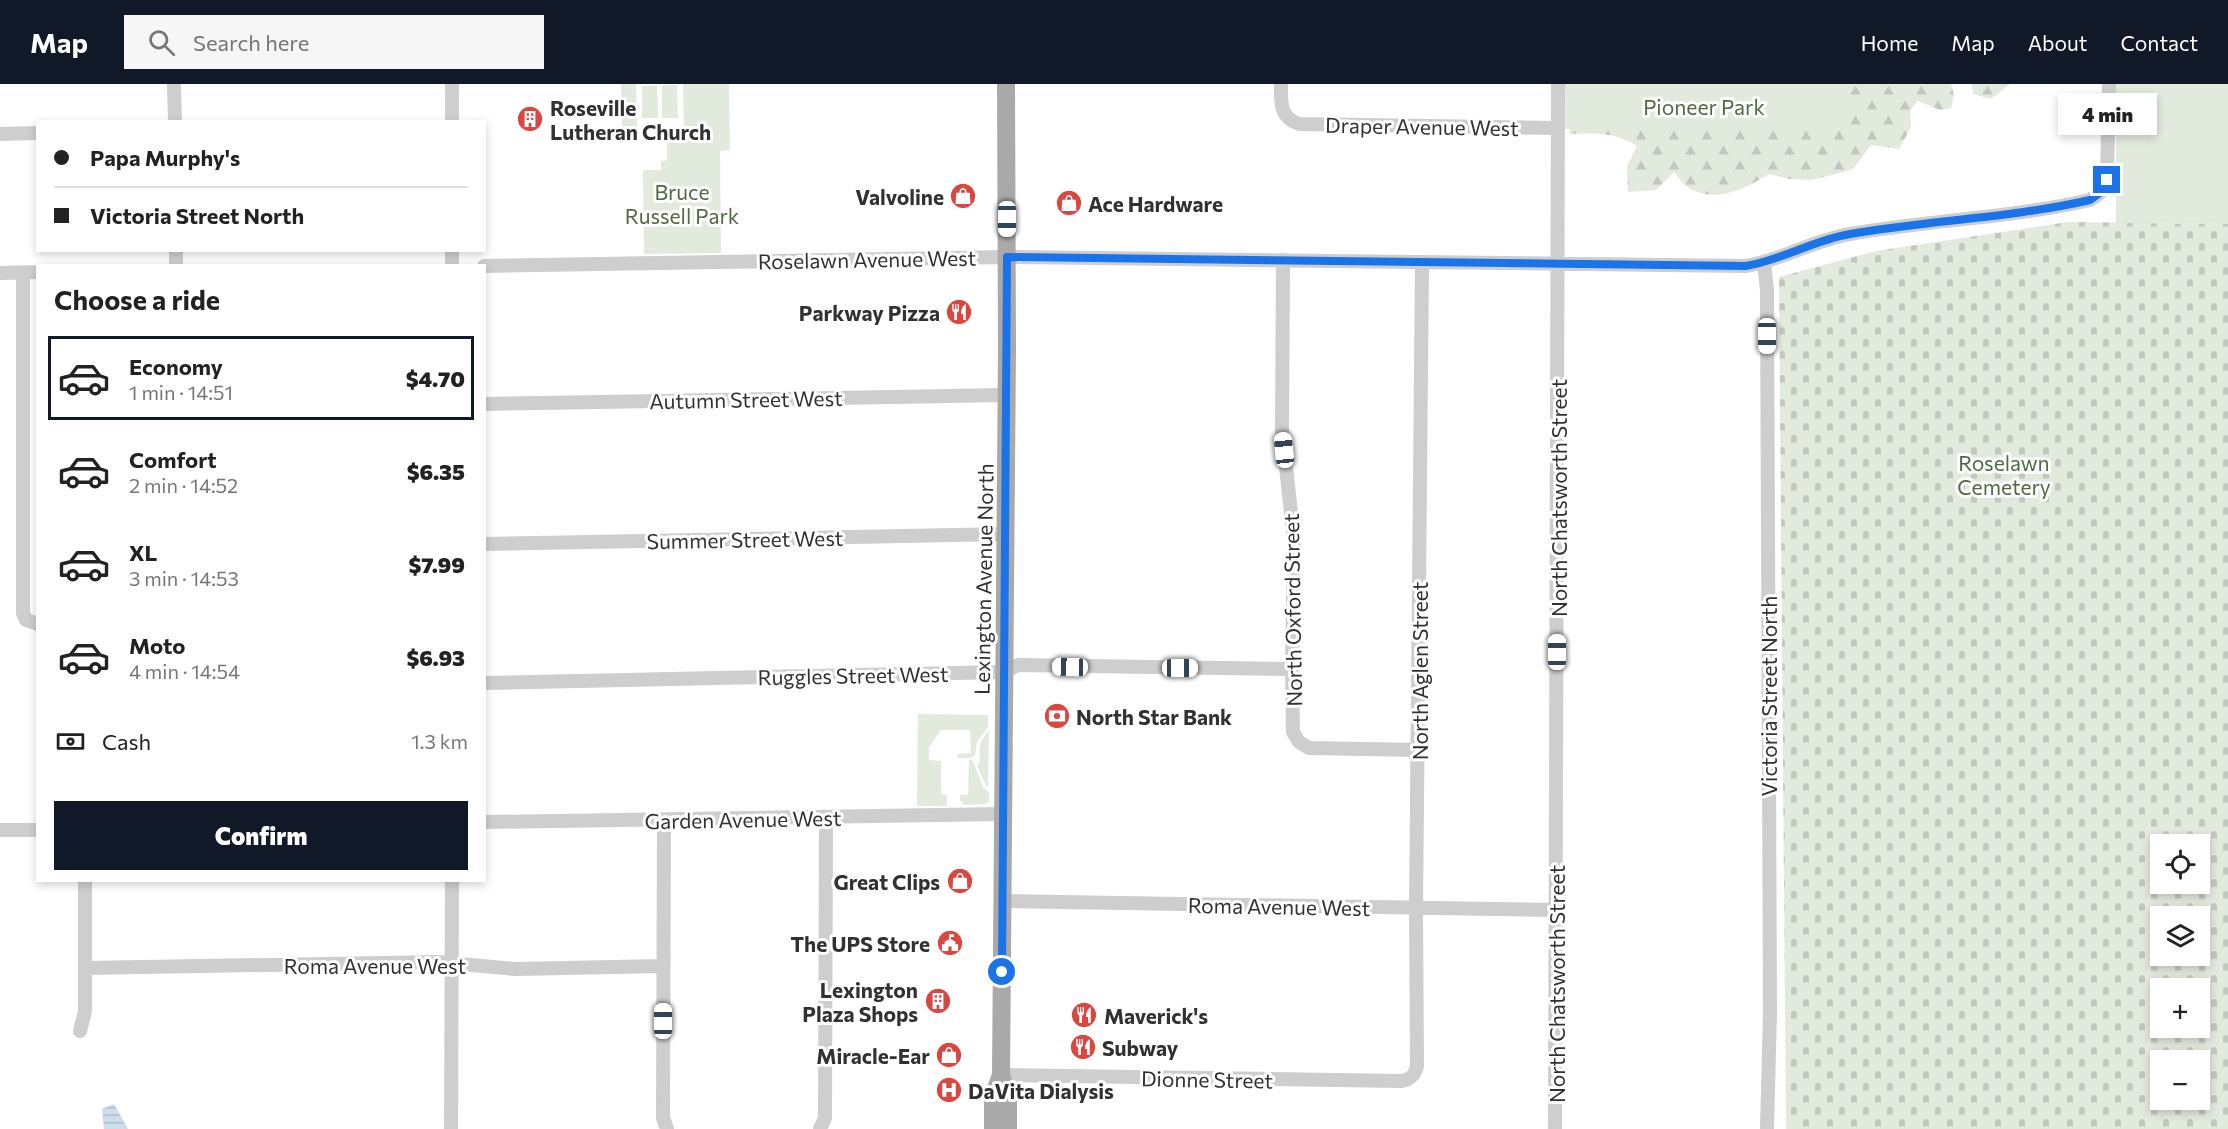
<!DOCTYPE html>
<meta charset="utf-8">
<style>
body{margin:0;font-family:Commissioner,sans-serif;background:#f6f6f6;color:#222;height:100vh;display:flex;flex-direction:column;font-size:22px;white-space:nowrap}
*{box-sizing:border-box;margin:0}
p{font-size:20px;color:#767676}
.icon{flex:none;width:33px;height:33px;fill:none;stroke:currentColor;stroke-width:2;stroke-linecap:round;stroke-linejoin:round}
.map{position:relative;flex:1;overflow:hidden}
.side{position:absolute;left:36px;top:180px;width:450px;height:618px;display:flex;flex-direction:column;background:#fff;border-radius:0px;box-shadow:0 3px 9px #0003}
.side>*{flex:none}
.hud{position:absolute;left:36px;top:36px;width:450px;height:132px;border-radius:0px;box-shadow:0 3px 9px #0003;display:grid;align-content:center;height:132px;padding:0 18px;background:#fff}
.fabs{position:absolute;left:2150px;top:750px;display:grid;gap:12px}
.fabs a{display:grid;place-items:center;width:60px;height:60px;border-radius:0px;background:#fff;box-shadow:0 3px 9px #0003;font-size:30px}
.end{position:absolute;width:27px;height:27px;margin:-14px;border:8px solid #1a73e8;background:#fff;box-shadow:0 0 0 3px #fff}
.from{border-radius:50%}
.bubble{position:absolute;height:42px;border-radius:0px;background:#fff;box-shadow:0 3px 9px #0003;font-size:20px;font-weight:800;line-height:42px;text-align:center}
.car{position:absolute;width:18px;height:36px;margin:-18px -9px;border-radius:8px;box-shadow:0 0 4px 2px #0007;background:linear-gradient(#fff 24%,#345 0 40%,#fff 0 76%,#345 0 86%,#fff 0)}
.hud b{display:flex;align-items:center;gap:21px;height:57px;font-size:22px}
.hud b+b{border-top:2px solid #e0e0e0}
.hud i{width:15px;height:15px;background:#222}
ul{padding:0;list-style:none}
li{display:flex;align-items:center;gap:18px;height:84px;margin:0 12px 9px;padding:0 6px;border:3px solid transparent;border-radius:0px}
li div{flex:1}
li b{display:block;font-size:22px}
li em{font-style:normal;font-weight:800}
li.selected{border-color:#111827}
li>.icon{width:54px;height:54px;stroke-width:1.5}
h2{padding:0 18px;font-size:27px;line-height:72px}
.pay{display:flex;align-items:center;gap:15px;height:66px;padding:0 18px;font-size:22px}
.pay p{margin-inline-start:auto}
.primary-button{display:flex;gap:12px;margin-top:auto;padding:12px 18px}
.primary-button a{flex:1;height:69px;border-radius:0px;background:#111827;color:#fff;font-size:24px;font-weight:800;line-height:69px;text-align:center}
header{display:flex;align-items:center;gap:36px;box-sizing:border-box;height:84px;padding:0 30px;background:#111827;color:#fff}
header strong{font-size:28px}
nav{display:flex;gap:33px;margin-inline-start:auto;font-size:21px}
.search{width:420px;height:54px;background:#f6f6f6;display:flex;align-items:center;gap:15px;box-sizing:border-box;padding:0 21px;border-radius:0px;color:#767676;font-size:22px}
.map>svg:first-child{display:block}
.forest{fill:url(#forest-firs)}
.cemetery{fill:url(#cemetery-stones);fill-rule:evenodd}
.green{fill:#e2e9dd}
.water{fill:url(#water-rules)}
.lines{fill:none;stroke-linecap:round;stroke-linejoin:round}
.minor{stroke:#cecece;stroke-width:14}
.major{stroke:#a9a9a9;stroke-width:18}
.route{stroke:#1a73e8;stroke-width:8}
.labels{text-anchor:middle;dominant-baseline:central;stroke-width:6;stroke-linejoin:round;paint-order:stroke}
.park-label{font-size:21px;fill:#4f6a40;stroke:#fff}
.poi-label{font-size:21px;font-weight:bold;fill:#313131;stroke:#fff;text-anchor:start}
.street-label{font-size:21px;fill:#313131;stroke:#fff}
</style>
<header>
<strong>Map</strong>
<div class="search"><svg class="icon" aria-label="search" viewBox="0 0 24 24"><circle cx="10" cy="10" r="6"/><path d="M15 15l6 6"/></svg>Search here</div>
<nav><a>Home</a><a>Map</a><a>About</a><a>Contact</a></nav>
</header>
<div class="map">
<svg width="2228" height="1045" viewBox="0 0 2228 1045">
<defs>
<pattern id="forest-firs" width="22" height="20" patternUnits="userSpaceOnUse" patternTransform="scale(1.5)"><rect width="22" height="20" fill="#e2e9dd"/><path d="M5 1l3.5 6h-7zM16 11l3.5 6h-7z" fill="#c2c8be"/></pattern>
<pattern id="cemetery-stones" width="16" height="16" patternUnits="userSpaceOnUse" patternTransform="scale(1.5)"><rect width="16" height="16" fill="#e2e9dd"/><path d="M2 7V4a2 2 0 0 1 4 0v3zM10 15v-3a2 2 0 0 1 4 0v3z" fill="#c2c8be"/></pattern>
<pattern id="water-rules" width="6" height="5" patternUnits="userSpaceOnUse" patternTransform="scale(1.5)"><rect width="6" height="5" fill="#cedceb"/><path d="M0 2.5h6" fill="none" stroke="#b1bdca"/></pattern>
</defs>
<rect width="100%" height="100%" fill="#fff"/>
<!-- forest -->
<path class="forest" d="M1715,0H1951L1954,11L1951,24L1940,26L1918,17L1910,26L1911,43L1899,65L1871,61L1854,84L1847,87L1812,96L1789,95L1769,90C1745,105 1714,121 1686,102C1682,99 1678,92 1674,88L1656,106L1628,108L1627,82L1637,62C1616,48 1595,49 1570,50L1569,40Z
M1972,0H2010L1991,15L1973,10Z"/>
<!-- cemetery -->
<path class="cemetery" d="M2068,138L2228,140V1045H1786L1779,193L1876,167ZM2160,760H2199V800H2160ZM2160,832H2199V872H2160ZM2160,904H2199V944H2160ZM2160,976H2199V1016H2160Z"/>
<!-- green -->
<path class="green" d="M621,0H636L637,44H622Z
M683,0H729L730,66L720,67L721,169L644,170L643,86H661V77L667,76V46H684Z
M1563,0H1845V43L1563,45Z
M2116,0H2228V140L2116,139Z
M657,1L658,34H642V2Z
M662,1H677L678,34H662Z
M918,630L988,631V643L977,658L975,671L971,674H958L957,670L971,669L970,646H941L929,663V676L941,677V710L947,711V722H917Z
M989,647L988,703V704L984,697L977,681L980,678C979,664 978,658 989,647Z
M969,675L973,677L983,703L989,708V718L984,720L963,721V717H960V711H968Z"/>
<!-- water -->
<path class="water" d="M114,1020L128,1045H104L102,1025Z"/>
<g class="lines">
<!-- minor -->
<path class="minor" d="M174,0L175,38
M452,0V38
M1281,0C1281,18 1279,33 1299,40L1558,44
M0,50L38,49
M176,166V182
M452,166V182
M1283,176L1282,346L1294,456L1292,585L1293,648L1299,658L1309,664L1419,666
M1764,179L1767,206L1770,928L1767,1045
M484,182L1007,173L1746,182C1782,176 1814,156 1850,150C1929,136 2011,134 2090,116L2101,108L2107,96L2109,0
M0,189L38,188
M23,189V529L26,536L38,540
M484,320L1007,311
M484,460L1006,450
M484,599L1004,588L1018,581L1292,585
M664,736L663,1034L667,1045
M484,738L1002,730
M0,746H38
M1002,817L1556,826
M86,884L438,878L515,885L663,882
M80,947L85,927V796
M1001,991L1402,997C1411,995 1415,991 1417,982L1416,825L1422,179
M451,1045L452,796
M820,1045L825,1034L826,733
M1555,1045L1558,0"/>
<!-- major -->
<path class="major" d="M1006,0L1007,266L1001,991L1008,1014V1045
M993,1045V1013L1001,991"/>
</g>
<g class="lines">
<!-- route -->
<path class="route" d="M1002,888L1007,173L1746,182C1782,176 1814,156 1850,150C1930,136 2011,134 2090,116L2101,108L2107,96"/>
</g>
<!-- icons -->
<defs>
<g id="building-disc" transform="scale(1.35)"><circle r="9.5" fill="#da4640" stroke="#fff"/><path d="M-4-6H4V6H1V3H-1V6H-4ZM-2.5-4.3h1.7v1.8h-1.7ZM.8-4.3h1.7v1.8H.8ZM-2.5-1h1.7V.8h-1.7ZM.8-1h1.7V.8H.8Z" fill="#fff"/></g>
<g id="shop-disc" transform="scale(1.35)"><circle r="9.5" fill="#da4640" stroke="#fff"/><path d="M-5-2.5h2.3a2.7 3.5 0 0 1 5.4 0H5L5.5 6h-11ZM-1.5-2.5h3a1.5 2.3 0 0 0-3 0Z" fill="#fff"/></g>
<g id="restaurant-disc" transform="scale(1.35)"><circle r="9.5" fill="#da4640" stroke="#fff"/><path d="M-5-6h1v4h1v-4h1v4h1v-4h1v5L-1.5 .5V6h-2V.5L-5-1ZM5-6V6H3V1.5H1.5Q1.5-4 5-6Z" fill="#fff"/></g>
<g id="bank-disc" transform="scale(1.35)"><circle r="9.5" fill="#da4640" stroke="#fff"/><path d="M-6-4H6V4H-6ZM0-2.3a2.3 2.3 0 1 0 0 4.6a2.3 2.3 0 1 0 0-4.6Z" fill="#fff"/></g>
<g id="civic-disc" transform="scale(1.35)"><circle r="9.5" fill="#da4640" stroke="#fff"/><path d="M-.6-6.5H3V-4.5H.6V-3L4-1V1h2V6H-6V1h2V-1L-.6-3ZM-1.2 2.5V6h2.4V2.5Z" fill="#fff"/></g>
<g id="hospital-disc" transform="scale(1.35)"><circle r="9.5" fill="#da4640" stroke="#fff"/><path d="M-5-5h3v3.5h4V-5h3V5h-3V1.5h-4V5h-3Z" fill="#fff"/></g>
</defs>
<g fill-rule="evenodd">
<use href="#building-disc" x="530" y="35"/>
<use href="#shop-disc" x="963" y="112"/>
<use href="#shop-disc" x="1069" y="119"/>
<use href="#restaurant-disc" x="959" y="228"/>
<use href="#bank-disc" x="1057" y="632"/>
<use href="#shop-disc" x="960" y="797"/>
<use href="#civic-disc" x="950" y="859"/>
<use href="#building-disc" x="938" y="917"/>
<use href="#restaurant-disc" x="1084" y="931"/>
<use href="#restaurant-disc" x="1083" y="963"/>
<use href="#shop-disc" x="949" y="971"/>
<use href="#hospital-disc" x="949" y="1006"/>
</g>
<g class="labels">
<!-- park labels -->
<g class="park-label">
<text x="1704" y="22">Pioneer Park</text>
<text x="682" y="107">Bruce<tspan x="682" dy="24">Russell Park</tspan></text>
<text x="2004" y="378">Roselawn<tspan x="2004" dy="24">Cemetery</tspan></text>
</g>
<!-- poi labels -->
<g class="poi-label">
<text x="550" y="23">Roseville<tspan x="550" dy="24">Lutheran Church</tspan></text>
<text x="944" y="112" text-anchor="end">Valvoline</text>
<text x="1088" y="119">Ace Hardware</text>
<text x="940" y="228" text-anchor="end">Parkway Pizza</text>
<text x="1076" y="632">North Star Bank</text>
<text x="940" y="797" text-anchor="end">Great Clips</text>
<text x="930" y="859" text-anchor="end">The UPS Store</text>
<text x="918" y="905" text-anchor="end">Lexington<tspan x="918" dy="24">Plaza Shops</tspan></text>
<text x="1104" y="931">Maverick's</text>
<text x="1102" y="963">Subway</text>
<text x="930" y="971" text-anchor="end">Miracle-Ear</text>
<text x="968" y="1006">DaVita Dialysis</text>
</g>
<!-- street labels -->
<g class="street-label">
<text transform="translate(1422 42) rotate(1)">Draper Avenue West</text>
<text transform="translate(867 175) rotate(-1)">Roselawn Avenue West</text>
<text transform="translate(746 315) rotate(-1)">Autumn Street West</text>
<text transform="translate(1558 414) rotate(-90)">North Chatsworth Street</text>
<text transform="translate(745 455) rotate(-1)">Summer Street West</text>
<text transform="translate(983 495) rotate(-89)">Lexington Avenue North</text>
<text transform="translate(1292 526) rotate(-91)">North Oxford Street</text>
<text transform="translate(1419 587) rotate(-90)">North Aglen Street</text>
<text transform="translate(853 591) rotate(-1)">Ruggles Street West</text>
<text transform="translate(1768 612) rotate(-90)">Victoria Street North</text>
<text transform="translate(743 735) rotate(-1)">Garden Avenue West</text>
<text transform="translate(1279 822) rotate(1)">Roma Avenue West</text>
<text x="375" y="881">Roma Avenue West</text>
<text transform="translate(1556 900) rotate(-90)">North Chatsworth Street</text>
<text transform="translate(1207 995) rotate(1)">Dionne Street</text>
</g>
</g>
</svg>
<div class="fabs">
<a><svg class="icon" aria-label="locate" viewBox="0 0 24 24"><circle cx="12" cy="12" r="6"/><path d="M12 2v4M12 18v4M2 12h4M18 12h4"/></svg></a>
<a><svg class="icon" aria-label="layers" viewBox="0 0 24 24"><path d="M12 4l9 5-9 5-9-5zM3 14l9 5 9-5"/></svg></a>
<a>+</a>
<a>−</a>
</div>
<i class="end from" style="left:1002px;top:888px"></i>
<i class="end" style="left:2107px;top:96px"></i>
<div class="bubble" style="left:2058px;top:9px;width:99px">4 min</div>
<i class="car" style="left:1007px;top:135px;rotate:180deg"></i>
<i class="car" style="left:1767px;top:252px;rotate:180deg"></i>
<i class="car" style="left:1284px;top:366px;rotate:354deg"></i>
<i class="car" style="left:1557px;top:568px;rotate:0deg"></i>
<i class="car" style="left:1070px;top:583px;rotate:271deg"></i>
<i class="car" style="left:1180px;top:584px;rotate:90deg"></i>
<i class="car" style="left:663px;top:937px;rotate:0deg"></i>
<div class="hud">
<b><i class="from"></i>Papa Murphy's</b>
<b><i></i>Victoria Street North</b>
</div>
<section class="side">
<h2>Choose a ride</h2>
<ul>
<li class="selected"><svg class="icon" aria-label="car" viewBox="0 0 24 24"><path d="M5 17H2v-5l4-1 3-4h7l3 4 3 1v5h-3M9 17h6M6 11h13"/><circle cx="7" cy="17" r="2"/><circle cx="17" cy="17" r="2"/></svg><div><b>Economy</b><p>1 min · 14:51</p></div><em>$4.70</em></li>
<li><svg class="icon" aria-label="car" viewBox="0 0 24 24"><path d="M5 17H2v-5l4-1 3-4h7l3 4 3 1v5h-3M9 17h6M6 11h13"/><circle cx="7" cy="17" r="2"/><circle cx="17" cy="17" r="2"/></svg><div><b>Comfort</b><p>2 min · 14:52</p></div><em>$6.35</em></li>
<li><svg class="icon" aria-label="car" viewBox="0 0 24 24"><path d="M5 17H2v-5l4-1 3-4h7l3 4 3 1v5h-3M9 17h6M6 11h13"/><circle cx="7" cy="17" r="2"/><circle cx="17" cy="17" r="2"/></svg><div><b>XL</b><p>3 min · 14:53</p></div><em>$7.99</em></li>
<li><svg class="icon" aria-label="car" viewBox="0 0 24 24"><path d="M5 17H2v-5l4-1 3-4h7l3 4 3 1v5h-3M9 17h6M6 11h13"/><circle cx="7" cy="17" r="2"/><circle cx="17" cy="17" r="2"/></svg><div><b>Moto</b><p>4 min · 14:54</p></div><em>$6.93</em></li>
</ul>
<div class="pay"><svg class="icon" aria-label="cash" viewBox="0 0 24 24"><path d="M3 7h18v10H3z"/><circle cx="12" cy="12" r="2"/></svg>Cash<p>1.3 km</p></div>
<div class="primary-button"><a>Confirm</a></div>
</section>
</div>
